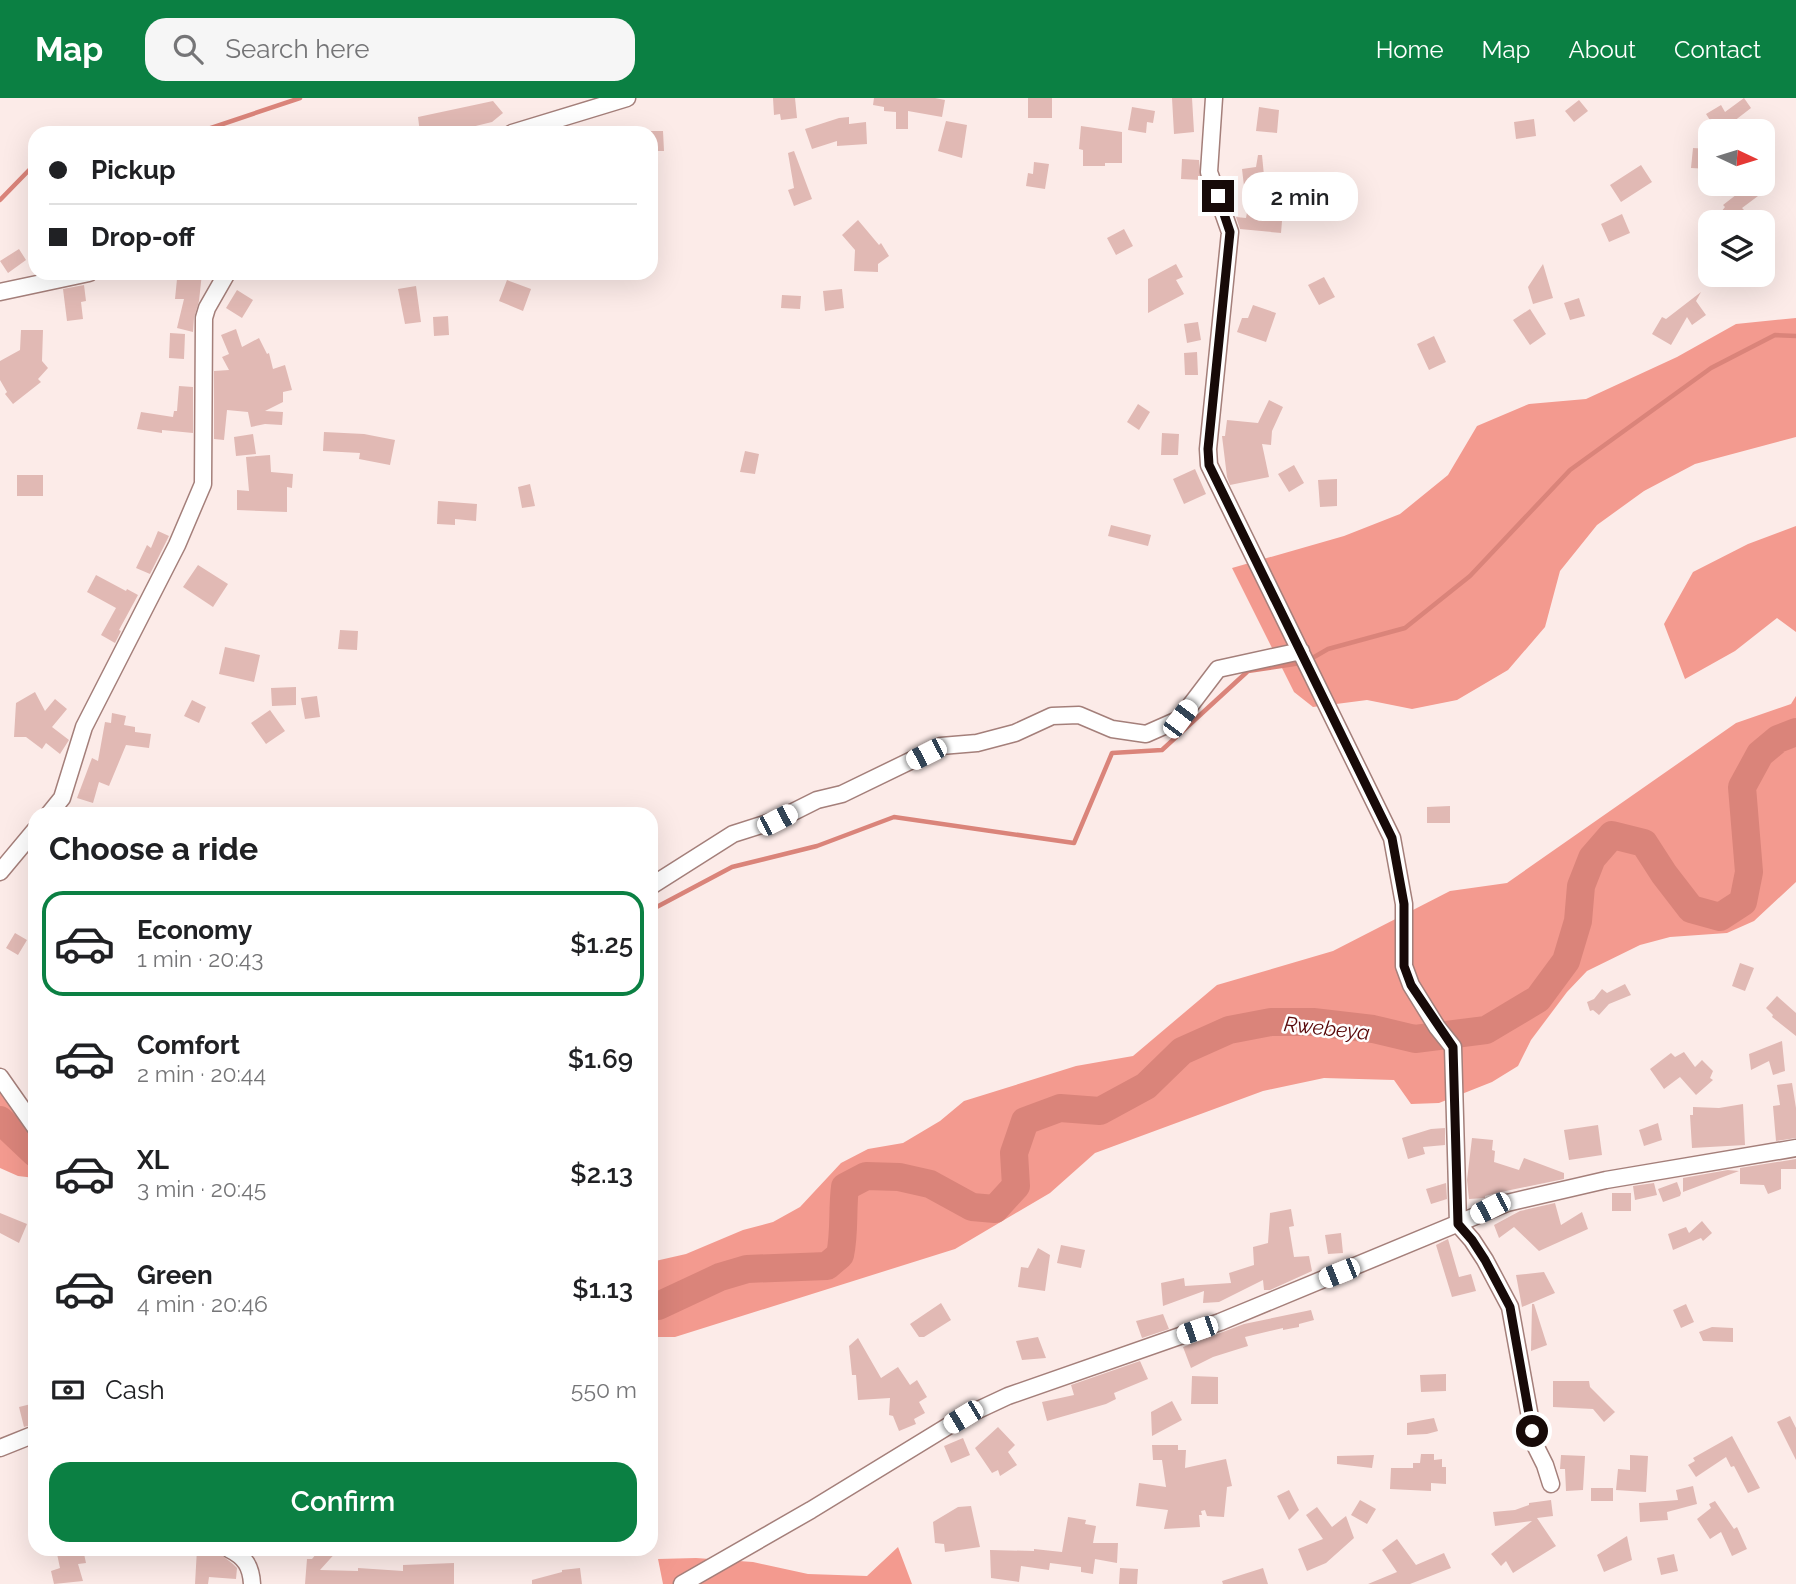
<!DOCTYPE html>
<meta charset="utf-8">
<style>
body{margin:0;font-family:Raleway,sans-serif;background:#f6f6f6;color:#202124;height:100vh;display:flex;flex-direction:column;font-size:26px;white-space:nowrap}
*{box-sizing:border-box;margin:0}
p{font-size:23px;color:#757577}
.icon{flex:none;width:38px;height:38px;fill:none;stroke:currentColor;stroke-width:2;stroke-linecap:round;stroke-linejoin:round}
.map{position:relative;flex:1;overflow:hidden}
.side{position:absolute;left:28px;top:709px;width:630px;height:749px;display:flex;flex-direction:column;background:#fff;border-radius:21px;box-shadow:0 7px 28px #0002}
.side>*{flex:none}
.banner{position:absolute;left:28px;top:28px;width:630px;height:154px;border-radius:21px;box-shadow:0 7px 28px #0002;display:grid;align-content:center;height:154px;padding:0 21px;background:#fff}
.needle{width:46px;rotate:94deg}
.controls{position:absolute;left:1698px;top:21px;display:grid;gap:14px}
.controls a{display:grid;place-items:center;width:77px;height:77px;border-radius:14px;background:#fff;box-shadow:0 7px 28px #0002;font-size:35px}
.end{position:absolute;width:32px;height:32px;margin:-16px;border:9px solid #170a08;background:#fff;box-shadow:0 0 0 4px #fff}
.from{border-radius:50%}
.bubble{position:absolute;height:49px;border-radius:21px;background:#fff;box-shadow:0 7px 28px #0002;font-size:23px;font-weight:600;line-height:49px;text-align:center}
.car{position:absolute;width:21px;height:42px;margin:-21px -10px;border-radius:9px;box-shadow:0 0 5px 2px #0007;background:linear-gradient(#fff 24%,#345 0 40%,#fff 0 76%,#345 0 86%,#fff 0)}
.banner b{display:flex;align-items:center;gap:24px;height:66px;font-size:26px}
.banner b+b{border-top:2px solid #e0e0e0}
.banner i{width:18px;height:18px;background:#202124}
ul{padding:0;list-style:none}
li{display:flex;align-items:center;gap:21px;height:105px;margin:0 14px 10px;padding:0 7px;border:4px solid transparent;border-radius:21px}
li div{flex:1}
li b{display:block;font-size:26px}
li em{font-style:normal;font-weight:600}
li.current{border-color:#0b8043}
li>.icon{width:63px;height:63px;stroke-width:1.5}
h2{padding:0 21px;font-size:32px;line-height:84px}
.pay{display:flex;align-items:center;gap:18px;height:77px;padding:0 21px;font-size:26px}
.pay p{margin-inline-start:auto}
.cta{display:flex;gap:14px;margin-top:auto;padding:14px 21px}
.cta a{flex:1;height:80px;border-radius:21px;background:#0b8043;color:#fff;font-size:28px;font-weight:600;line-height:80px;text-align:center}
header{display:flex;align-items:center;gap:42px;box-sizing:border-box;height:98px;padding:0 35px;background:#0b8043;color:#fff}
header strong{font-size:33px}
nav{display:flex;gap:38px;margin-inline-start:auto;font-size:24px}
.search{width:490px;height:63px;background:#f6f6f6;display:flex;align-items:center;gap:18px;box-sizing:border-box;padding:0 24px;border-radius:21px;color:#757577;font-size:26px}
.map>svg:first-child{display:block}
.forest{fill:#f39a8f}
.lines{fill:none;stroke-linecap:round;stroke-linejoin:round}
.stream{stroke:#da847a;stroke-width:4.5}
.river{stroke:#da847a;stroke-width:28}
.building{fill:#e1b9b4}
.minor-casing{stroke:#a47f7a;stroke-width:19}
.minor{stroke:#fff;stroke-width:16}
.route{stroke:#170a08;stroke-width:9}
.labels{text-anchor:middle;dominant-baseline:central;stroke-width:5;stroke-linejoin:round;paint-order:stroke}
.water-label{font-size:21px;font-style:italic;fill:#580809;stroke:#fff}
</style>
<header>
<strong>Map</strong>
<div class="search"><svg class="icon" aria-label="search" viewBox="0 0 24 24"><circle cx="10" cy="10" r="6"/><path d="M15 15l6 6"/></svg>Search here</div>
<nav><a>Home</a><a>Map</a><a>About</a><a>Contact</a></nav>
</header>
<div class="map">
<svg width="1796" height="1486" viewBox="0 0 1796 1486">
<rect width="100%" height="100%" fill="#fcebe8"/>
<!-- forest -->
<path class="forest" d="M1796,220V339L1695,366L1644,393L1597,427L1560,473L1545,529L1508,572L1457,602L1412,611L1367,602L1313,609L1294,594L1232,470L1344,438L1400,416L1448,377L1477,328L1529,306L1586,301L1677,259L1736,226Z
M1796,428V534L1777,520L1735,553L1685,581L1664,526L1693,474L1748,446Z
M1796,598V784L1754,823L1727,835L1670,839L1640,847L1587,873L1567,894L1531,942L1518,968L1492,984L1439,1005L1411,1006L1394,982L1324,980L1263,993L1095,1055L1050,1095L955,1151L675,1239H651V1164L686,1156L743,1132L773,1124L800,1109L841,1065L868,1051L903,1045L940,1023L964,1003L1076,968L1133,958L1217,887L1333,853L1450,793L1507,785L1736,625L1791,606Z
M0,987L35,1021V1080L18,1078L0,1070Z
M898,1449L912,1486H663L658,1461L696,1460L753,1464L808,1476L867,1478Z"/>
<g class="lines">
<!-- stream -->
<path class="stream" d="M196,35L300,0
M0,102L35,66
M1309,562L1328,551L1405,530L1470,478L1570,372L1711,270L1775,237L1796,238
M651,812L732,769L817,748L894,719L1074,745L1112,655L1162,652L1248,573L1301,565"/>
<!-- river -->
<path class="river" d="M0,1022L35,1055
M651,1208H658L720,1179L747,1171L827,1168L840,1157C845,1134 842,1112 845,1089L866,1078L899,1079L930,1086L972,1109L995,1111L1016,1088L1014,1055L1025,1023L1060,1010L1100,1013L1146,988L1182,953L1229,932L1271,924H1313L1373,931L1415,941L1486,932L1538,901L1566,863L1578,823L1581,788L1592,760L1612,737L1644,745L1664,776L1691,811L1720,819L1743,804L1749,774L1742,689L1760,656L1778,641L1796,634"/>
</g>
<!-- building -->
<path class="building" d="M773,0H795L797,20L781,22L780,16L774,17Z
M874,0H935L945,2L942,19L908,13V31H896V14L884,13V9L873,7Z
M1028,0H1052V20H1028Z
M1172,0H1192L1194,34L1174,36Z
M1744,0L1751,10L1729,27L1733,33H1717L1706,16L1721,7L1725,14Z
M1579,2L1588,13L1574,24L1565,13Z
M493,3L503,15L492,24L447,35H420L418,19Z
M1132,9L1155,13L1153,25L1147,24L1146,35L1128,32Z
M1259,9L1279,12L1277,35L1256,33Z
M849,19V26L866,24L867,46L837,48V43L812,51L805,31L839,20Z
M1534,21L1536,38L1516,41L1514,24Z
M946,23L967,27L962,60L938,53Z
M1081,28L1122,34V65H1105V68H1083V52L1079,51Z
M651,33H663L664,53H651Z
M1693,50L1710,51V71L1691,70Z
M794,53L812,101L794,108L788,92L794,90L788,55Z
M1258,57H1262L1265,88L1258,121L1282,123L1281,135L1240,131L1236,119L1246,120L1252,87L1244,88L1242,71L1256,69Z
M1182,61L1199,62L1201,82L1181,81Z
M1034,64L1049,66L1045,91L1026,88L1028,75L1033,76Z
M1641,67L1652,84L1621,104L1610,87Z
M1330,82L1335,98L1327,100L1332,111L1316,118L1305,95Z
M1750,86H1774L1742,110L1745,113L1731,124H1713L1725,109L1723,107Z
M1622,116L1630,135L1609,144L1601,126Z
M858,122L879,147L881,145L889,158L878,166V174L854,173L855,152L842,137Z
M1124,131L1133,148L1116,157L1107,140Z
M19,151L26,162L8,175L0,163Z
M1176,166L1183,179L1176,182L1184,196L1148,215V181Z
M1543,166L1553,200L1533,206L1528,189Z
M189,175H202L199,203L194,220L193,234L177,230L184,201H175L177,181L189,182Z
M1324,179L1335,199L1319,207L1308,187Z
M507,182L531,191L523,213L499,203Z
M84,187L86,203L81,204L83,221L67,223L63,191Z
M416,188L421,224L405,226L398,191Z
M842,191L844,210L825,213L823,193Z
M237,192L253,202L242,220L226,210Z
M1701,194L1696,203L1706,217L1692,227L1687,219L1671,247L1652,236L1662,219L1666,221Z
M782,197L801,198L800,211L781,210Z
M1579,200L1585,218L1570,222L1564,205Z
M1253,207L1276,215L1266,244L1237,234L1242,220H1248Z
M1530,211L1546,236L1530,247L1513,222Z
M448,218L449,237L434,238L433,219Z
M1198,224L1201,242L1187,245L1184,226Z
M236,231L242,249L259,240L267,256L269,255L273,271L285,267L292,292L283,294V304L265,313L283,314L282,327L265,326L251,329L248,314L227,312L224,342L214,341V273L229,272L222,259L229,256L221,237Z
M21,232H43L42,263L48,270L38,281L41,284L13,306L5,296L7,294L0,282V263L20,252Z
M170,235L185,236L184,261L169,260Z
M1434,238L1446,264L1429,272L1417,246Z
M1197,254L1198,277H1185L1184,255Z
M179,288L193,289V335L162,332V335L137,331L141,314L173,319L174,313H177Z
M1269,302L1283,309L1272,333L1271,347L1262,346L1269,379L1230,387L1227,379L1222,338H1225L1227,322L1258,325Z
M1138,306L1150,314L1139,332L1127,324Z
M324,334L364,336L395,342L390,367L359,361L360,355L323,353Z
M1162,335L1179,336L1178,357H1161Z
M253,336L256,356L236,358L234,339Z
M745,353L759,356L755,376L740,374Z
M270,357L271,374L293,376L292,390L287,389V414L237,412V392L249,393L246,359Z
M1294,367L1304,385L1289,394L1278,376Z
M1195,371L1206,396L1184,406L1173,381Z
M17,377H43V398H17Z
M1337,381V408L1320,409L1318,382Z
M530,386L535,408L522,410L518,389Z
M438,403L477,406L476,423L455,421V427L437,426Z
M1111,427L1151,437L1148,448L1108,438Z
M158,433L169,438L150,476L136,470L147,447L151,450Z
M198,467L228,486L213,509L183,489Z
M96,477L126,493L127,491L138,497L119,532L121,533L115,545L101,537L116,510L87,494Z
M340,532L358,533L357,552L338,551Z
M225,549L260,557L254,584L219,576Z
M296,589V607L272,608L271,590Z
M35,594L45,613L55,601L67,611L52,629L69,642L60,656L46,645L42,651L26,639H14L16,605Z
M317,598L320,619L305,621L301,600Z
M192,602L206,609L199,625L184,618Z
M270,612L285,633L266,646L251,625Z
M112,615L126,618L124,627L135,629V634L151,636L149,650L126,647L109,688L99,684L93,705L77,700L92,660L98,663L105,624L111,625Z
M1450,708V725H1427V709Z
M15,835L27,842L18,857L6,850Z
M1740,865L1754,870L1745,893L1732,888Z
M1625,886L1631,897L1609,906L1599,917L1593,912L1590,913L1587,904L1594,901L1602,891L1607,895Z
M1777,898L1796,915V938L1772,919L1773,917L1766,910Z
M1782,943L1785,973L1773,977L1769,963L1751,972L1749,956Z
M1684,954L1695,969L1702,962L1713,973L1710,980L1713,982L1696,997L1680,979L1664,991L1650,971L1671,955L1675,959Z
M1792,985L1796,1010V1040L1776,1043L1773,1008L1780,1007L1777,987Z
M1743,1006L1745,1047L1692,1050L1690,1017H1693V1009L1719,1010Z
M1658,1025L1662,1042L1644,1048L1639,1032Z
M1598,1027L1602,1057L1569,1062L1564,1032Z
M1445,1030V1047L1423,1049L1425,1056L1408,1061L1402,1040L1431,1031Z
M1472,1040L1493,1042L1492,1052L1495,1053L1494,1064L1519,1072L1524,1060L1564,1075V1081L1501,1094L1485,1098V1100L1469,1101L1467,1082Z
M1796,1061V1071H1781V1091L1768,1096L1764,1087L1740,1086V1070Z
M1728,1072L1739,1073L1683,1094V1080Z
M1677,1084L1681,1095L1680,1098L1663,1104L1658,1091Z
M1446,1085L1447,1101L1431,1106L1426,1091Z
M1654,1085L1657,1097L1635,1102L1633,1088Z
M1612,1095H1631V1113H1612Z
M1555,1105L1561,1127L1582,1114L1588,1131L1539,1153L1514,1129L1499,1140L1494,1127L1520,1113Z
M1291,1111L1294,1128L1289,1129L1294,1159L1309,1158L1312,1173L1270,1192H1264L1263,1182L1219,1204L1203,1205L1204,1193L1163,1208L1161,1185L1184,1180L1185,1188L1231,1185L1229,1175L1254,1167L1253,1149L1268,1145L1270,1115Z
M0,1115L27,1126L19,1145L0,1135Z
M1702,1123L1712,1135L1703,1143L1701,1140L1673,1152L1668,1136L1686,1129L1689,1135Z
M1341,1135L1343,1155L1328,1156L1325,1137Z
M1448,1141L1459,1179L1471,1176L1476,1193L1452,1199L1436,1147Z
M1061,1147L1085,1152L1081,1170L1057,1165Z
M1038,1150L1050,1157L1045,1193L1018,1189L1021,1169L1028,1170Z
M1544,1174L1555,1195L1522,1209L1516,1177Z
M941,1205L951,1222L924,1239H919L910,1226Z
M1532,1206H1534L1547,1247L1531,1253Z
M1686,1206L1694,1224L1681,1230L1673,1212Z
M1311,1212L1314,1222L1299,1226V1229L1283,1232V1230L1245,1239L1248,1248L1213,1259L1191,1270L1183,1249L1244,1226Z
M1163,1216L1169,1231L1142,1240L1136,1223Z
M1712,1229L1733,1230V1244L1703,1243L1699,1234Z
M1038,1239L1046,1260L1022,1262L1016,1243Z
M858,1240L881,1280L898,1269L910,1287L917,1282L927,1299L919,1304L925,1315L914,1321L916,1326L899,1333L893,1318L889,1317L890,1300L858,1302L856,1277H852L849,1248Z
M1140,1263L1148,1281L1114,1295L1116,1301L1106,1306L1047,1323L1042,1304L1074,1297L1071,1287Z
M1446,1276V1293L1421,1294L1420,1277Z
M1192,1278L1218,1279V1306H1191Z
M1553,1283H1589L1590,1289L1615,1314L1604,1324L1593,1311L1553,1309Z
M1172,1303L1182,1322L1152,1338L1151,1314Z
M35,1305V1326L24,1329L19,1309Z
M1790,1318L1796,1330V1362L1777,1324Z
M1434,1320L1438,1333L1427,1336L1407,1337V1325Z
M998,1329L1015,1347L1008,1354L1017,1367L1000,1378L998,1372L992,1375L975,1350Z
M1732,1338L1760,1390L1748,1395L1734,1368L1731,1369L1726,1359L1696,1379L1688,1367L1695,1363L1693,1360Z
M963,1340L970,1357L951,1365L944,1348Z
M1152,1347H1178V1352H1186L1185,1370L1226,1361L1232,1388L1227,1389L1224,1419L1207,1418L1205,1412L1201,1413L1202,1417H1199L1200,1429L1164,1431L1168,1412L1136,1408L1139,1385L1166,1389L1162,1362H1153Z
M1421,1356H1434V1362L1442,1361V1369H1446V1386L1431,1385V1393L1390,1391L1391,1370H1413V1365H1420Z
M1374,1357L1372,1370L1337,1366V1358Z
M1561,1357L1585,1358L1583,1392L1566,1393L1565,1371H1560Z
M1630,1357L1648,1358L1646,1394L1616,1392L1618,1371L1630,1372Z
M1693,1388L1697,1406L1667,1414L1668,1422L1640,1424L1639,1405L1678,1402L1676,1392Z
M1591,1390H1613V1403H1591Z
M1289,1392L1299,1412L1289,1422L1277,1398Z
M1360,1402L1376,1411L1367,1426L1351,1417Z
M1551,1402L1553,1418L1537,1420L1556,1448L1513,1475L1506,1463L1501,1468L1491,1456L1532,1423L1495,1428L1493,1414L1515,1412L1529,1407V1405Z
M1715,1403L1734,1431L1737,1429L1747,1451L1732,1458L1721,1434L1710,1441L1697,1421L1711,1410L1709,1406Z
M971,1408L980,1449L945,1454L944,1446L935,1445L933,1424L958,1409Z
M1317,1409L1332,1429L1346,1418L1354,1440L1326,1465L1307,1473L1298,1451L1323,1441L1306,1417Z
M1068,1419L1086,1422L1085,1426L1096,1428L1093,1445H1118L1117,1465L1095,1461L1093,1476L1081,1474V1469L1050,1465L1049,1472L1021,1468L1019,1484L991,1480L990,1452L1034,1453V1451L1062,1454Z
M1627,1438L1632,1462L1604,1474L1597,1457Z
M1397,1441L1416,1467L1444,1455L1451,1470L1410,1486H1368L1397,1474L1382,1452Z
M56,1451H83L86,1465L78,1466L83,1483L54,1486L51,1473L60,1470Z
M197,1451L214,1453L213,1456H220L233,1466L237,1470L236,1481L209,1479L208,1486H195Z
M320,1451H339L320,1472L358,1473V1470L403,1473V1467L454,1465V1486H305L307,1461H312Z
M1674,1456L1678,1473L1661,1477L1657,1460Z
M580,1470L582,1486H532V1482L562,1474V1472Z
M1120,1470L1138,1471L1137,1486H1119Z
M1263,1470L1268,1486H1223L1222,1483Z"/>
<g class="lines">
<!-- minor casing -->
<g class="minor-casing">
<path id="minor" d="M1214,0L1209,74L1230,134L1208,351L1209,367L1392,740L1404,806V868L1411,887L1437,929L1453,949L1458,1126L1472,1142L1485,1162L1510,1209L1535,1347L1545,1367L1551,1386
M512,35L627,0
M0,194L89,175
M49,716L62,700L84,629L177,447L203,386L204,220L207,210L227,175
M0,774L35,732
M651,788L733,736L777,722L817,702L842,696L941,648L977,645L1015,635L1052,618L1079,617L1112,631L1146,636L1180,621L1218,571L1301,553
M0,979L35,1029
M0,1350L35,1336
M229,1451C245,1459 251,1468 252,1486
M682,1486L811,1412L963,1319L1008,1298L1220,1224L1507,1105L1606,1082L1796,1050"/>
</g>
<!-- minor -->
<use href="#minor" class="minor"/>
</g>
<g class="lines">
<!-- route -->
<path class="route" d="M1218,98L1230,134L1208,351L1209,367L1392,740L1404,806V868L1411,887L1453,949L1458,1126L1472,1142L1485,1162L1510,1209L1532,1333"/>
</g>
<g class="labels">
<!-- water labels -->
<g class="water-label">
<text transform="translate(1327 930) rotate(6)">Rwebeya</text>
</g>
</g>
</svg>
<div class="controls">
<a><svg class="needle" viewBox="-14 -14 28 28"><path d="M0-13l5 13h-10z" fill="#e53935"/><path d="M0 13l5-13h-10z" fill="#757577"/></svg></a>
<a><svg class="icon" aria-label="layers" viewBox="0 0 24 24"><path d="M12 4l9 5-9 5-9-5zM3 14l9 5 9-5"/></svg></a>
</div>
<i class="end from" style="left:1532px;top:1333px"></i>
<i class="end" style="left:1218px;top:98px"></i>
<div class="bubble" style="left:1242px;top:74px;width:116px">2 min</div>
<i class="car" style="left:1180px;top:621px;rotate:37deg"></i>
<i class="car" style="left:926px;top:656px;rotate:243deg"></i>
<i class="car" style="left:777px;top:722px;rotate:63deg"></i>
<i class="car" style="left:1490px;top:1110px;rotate:243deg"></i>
<i class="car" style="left:1339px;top:1175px;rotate:248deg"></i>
<i class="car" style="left:1197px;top:1232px;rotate:251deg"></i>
<i class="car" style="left:963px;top:1319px;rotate:239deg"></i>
<div class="banner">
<b><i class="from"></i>Pickup</b>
<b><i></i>Drop-off</b>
</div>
<section class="side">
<h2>Choose a ride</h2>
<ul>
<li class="current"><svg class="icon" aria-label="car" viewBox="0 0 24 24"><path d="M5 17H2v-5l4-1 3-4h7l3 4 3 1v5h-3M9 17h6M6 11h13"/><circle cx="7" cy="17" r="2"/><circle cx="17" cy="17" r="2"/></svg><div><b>Economy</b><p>1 min · 20:43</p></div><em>$1.25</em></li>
<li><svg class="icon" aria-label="car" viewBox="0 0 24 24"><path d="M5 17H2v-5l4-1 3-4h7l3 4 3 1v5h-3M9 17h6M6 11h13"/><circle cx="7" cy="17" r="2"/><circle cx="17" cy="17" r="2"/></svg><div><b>Comfort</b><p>2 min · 20:44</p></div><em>$1.69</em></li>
<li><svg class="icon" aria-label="car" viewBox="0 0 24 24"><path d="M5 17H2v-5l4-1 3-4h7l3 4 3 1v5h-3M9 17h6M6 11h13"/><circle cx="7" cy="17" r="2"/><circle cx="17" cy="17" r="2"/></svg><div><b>XL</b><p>3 min · 20:45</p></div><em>$2.13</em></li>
<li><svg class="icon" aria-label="car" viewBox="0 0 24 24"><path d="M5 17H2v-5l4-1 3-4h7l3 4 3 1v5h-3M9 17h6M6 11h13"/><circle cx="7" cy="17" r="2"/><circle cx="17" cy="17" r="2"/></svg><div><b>Green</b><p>4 min · 20:46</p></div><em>$1.13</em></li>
</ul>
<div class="pay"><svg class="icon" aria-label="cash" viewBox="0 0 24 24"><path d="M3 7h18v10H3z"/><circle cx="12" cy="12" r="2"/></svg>Cash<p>550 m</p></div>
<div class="cta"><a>Confirm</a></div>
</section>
</div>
